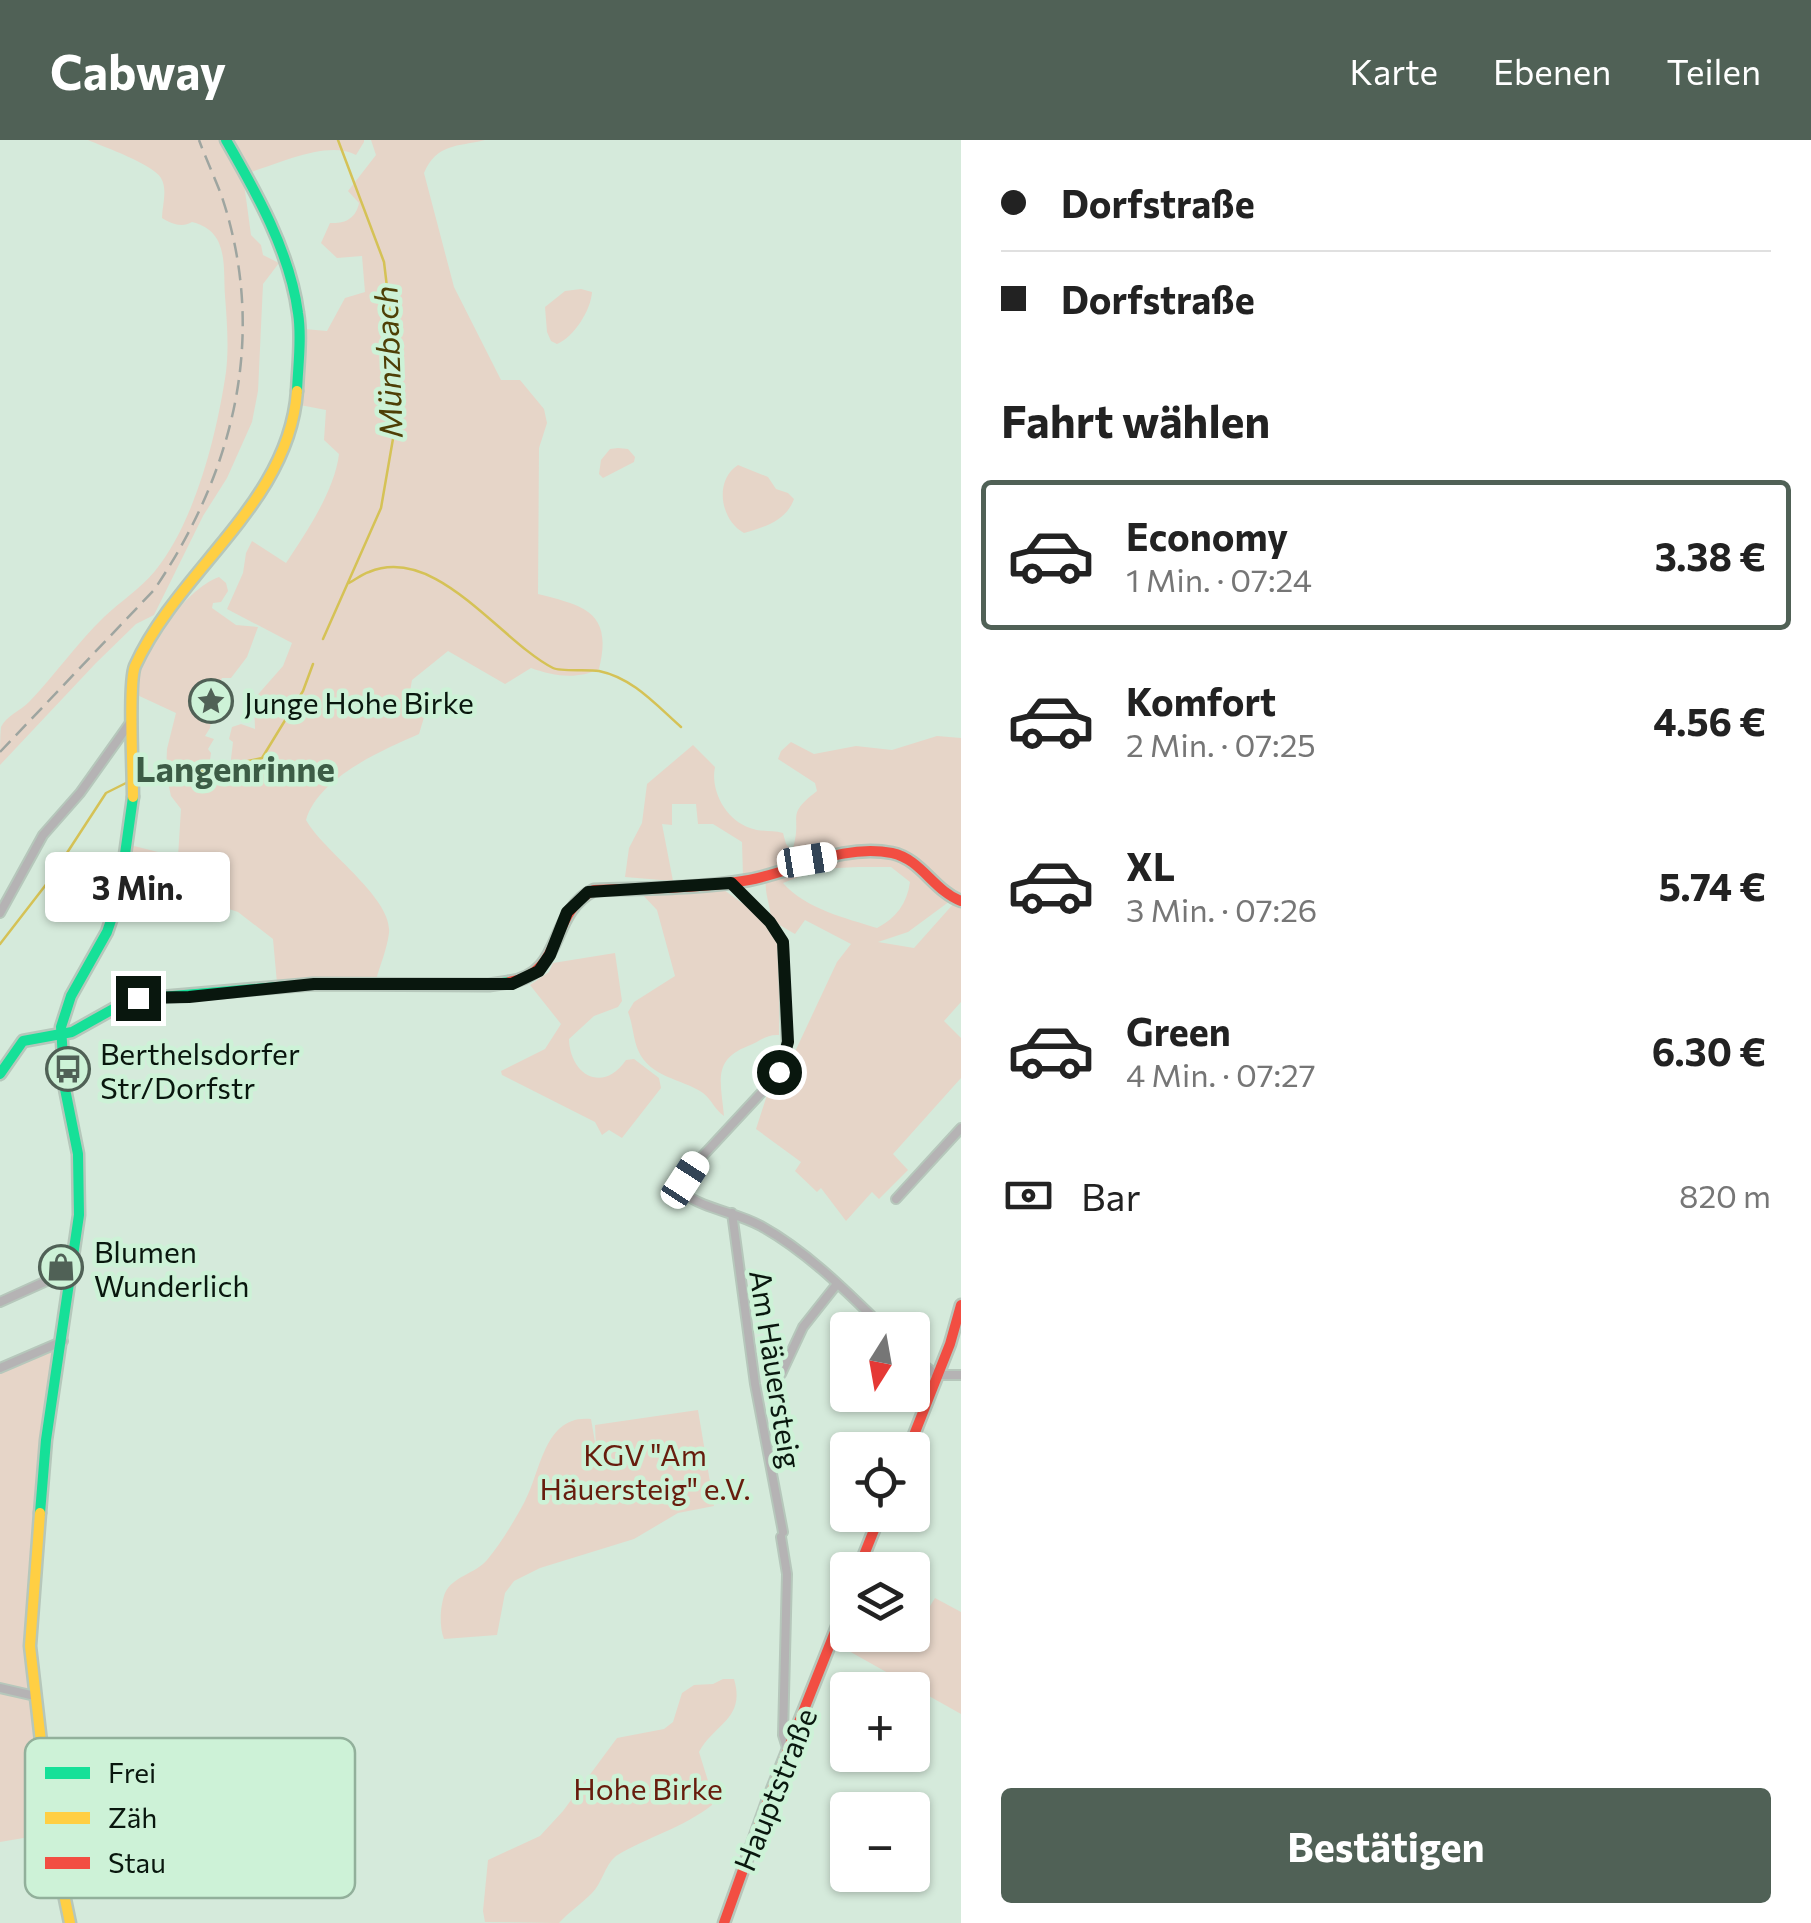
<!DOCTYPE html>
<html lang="de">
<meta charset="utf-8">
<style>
body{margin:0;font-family:Commissioner,sans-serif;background:#f2f2f2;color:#222;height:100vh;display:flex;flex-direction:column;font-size:38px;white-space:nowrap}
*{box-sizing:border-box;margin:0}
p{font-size:32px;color:#767676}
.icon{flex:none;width:55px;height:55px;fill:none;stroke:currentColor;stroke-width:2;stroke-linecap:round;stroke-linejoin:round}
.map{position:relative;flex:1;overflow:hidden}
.drawer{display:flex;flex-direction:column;background:#fff;width:850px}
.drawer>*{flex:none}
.banner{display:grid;align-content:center;height:220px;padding:0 40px;background:#fff}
.needle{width:65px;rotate:191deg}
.tools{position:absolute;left:830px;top:1172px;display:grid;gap:20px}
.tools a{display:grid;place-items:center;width:100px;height:100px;border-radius:10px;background:#fff;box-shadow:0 2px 8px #0004;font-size:50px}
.end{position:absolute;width:45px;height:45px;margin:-22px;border:12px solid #09170e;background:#fff;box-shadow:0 0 0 5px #fff}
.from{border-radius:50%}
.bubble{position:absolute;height:70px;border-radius:10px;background:#fff;box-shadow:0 2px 8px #0004;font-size:32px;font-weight:700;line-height:70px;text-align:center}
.car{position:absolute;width:30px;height:60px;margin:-30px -15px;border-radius:12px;box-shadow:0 0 8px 2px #0007;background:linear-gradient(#fff 24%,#345 0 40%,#fff 0 76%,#345 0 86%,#fff 0)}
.banner b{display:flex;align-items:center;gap:35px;height:95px;font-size:38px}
.banner b+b{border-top:2px solid #e0e0e0}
.banner i{width:25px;height:25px;background:#222}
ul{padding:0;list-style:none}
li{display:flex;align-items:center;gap:30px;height:150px;margin:0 20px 15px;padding:0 20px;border:5px solid transparent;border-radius:10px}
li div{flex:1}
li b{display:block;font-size:38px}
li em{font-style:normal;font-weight:700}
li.selected{border-color:#506156}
li>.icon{width:90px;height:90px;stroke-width:1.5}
h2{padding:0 40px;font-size:45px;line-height:120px}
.pay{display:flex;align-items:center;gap:25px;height:110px;padding:0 40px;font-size:38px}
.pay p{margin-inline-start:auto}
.button{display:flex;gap:20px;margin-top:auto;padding:20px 40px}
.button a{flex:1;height:115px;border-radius:10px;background:#506156;color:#fff;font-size:40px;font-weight:700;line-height:115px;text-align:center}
header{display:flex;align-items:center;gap:60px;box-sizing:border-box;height:140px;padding:0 50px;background:#506156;color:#fff}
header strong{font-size:48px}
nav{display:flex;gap:55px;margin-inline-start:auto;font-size:35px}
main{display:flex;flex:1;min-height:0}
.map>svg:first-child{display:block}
.green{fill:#e6d5c8;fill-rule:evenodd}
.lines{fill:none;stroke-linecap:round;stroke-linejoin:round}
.stream{stroke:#d5c256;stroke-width:2.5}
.street-casing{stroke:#b6c7bb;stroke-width:12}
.fast-casing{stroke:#b6c7bb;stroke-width:15}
.slow-casing{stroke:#b6c7bb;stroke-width:15}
.jam-casing{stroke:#b6c7bb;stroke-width:15}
.street{stroke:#b5b3b4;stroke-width:8}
.fast{stroke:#16e098;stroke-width:10}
.slow{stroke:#ffcf43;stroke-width:10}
.jam{stroke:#f24e42;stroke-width:10}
.rail{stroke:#9ea5a0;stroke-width:2.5;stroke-dasharray:15 8;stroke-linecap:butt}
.route{stroke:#09170e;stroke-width:12}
.labels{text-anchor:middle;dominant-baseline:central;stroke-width:9;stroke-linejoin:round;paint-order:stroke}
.poi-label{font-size:30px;fill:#09170e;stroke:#cdf2d7;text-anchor:start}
.street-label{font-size:30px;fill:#09170e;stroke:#cdf2d7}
.park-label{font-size:30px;fill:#671d0d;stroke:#cdf2d7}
.water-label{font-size:32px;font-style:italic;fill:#4e3f06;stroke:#cdf2d7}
.quarter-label{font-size:35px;font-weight:bold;fill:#3c5c46;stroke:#cdf2d7}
.key{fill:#cdf2d7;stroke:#92b09b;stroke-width:2.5}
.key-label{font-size:28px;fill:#09170e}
</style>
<header>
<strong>Cabway</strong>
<nav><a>Karte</a><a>Ebenen</a><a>Teilen</a></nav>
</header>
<main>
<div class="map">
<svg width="961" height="1783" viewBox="0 0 961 1783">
<rect width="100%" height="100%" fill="#d5eadb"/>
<!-- green -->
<path class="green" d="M88,0H223L243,36L251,95L261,105L263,115L279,123L263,144L258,251L252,282L227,338L203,376L154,475L136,484L96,523L0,625C0,614 0,597 1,587C6,576 20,571 29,562C55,535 77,503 104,477C121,461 140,449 155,431C195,382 217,294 226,232C229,208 227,181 225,156C223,125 229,91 192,82C182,88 172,84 162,78C162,66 168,50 161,38C153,24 104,7 88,0Z
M229,0H364V2L356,15C329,0 280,23 251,32Z
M371,0H485C457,7 437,3 424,33L454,147L501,240H520L544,269L547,283L539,308L538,454C585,466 613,472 599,529C577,540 553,536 531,528L505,544L448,511L412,540L409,557L425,574L419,594C382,610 318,638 306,680C323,711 393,758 389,793C387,809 380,825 376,840L277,843L273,799L238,772L126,735L130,705L178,717L181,669L171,656L166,634L167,609L176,573L135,554C134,519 186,448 219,437L226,443L228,451L221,462L213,463L212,468L236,485L258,487L247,517L231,538H222L217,548L220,556L214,564L210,588L205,596L214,599L208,609L211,613L208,635L234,629L231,619L233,602L229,599L232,587L241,584L255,589L254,559L283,526L292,503L227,469L243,433L246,413L252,401L286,423C306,393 335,350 339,314L324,300L326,270L300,265L304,189L327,191L345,158L365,152L362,116L337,118L321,103L330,83C344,84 356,79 359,63L348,51L376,15Z
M581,149L592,152C591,170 574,197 557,204L551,201L547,192L545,167L565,151Z
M618,308L628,309L635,317L634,322L603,338L599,334L601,320L610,309Z
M738,325L768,337L776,349L788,353L794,359C786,381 765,387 744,393C720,380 714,340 738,325Z
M937,596L961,598V757L940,748L923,729L869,710L792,723L743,737L742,702L713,684H698L696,664H672V685L662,684L673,741L625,737L629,708L642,683L647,644L693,605L715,627C710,651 726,680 750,688C760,692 772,690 783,693L786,704L792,711C804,675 783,677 817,651L815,643L778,619L781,611L791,602L814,614L856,606L892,610Z
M884,716L910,725L950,761L908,792L878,802L914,808L955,762L961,768V862L944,881L961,898V938L893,1014L908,1030L879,1059L872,1052L846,1081L821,1048L817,1052L795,1031L801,1022L756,989L767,955L793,916L837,822L851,804L805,780L795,794L771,780C771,766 764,753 766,739L808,722ZM858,727H891L910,742C907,764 896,778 877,788C845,778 806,769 783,743L818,729Z
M720,747L753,771L780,803L779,895C766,894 761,901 748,906C712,920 721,942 724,976C715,970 712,960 703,953C681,938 650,938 638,910C633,898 633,885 628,872L634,862L675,836L657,770L640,752Z
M615,813L622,861L618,867L594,876L569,899C570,935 603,954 626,920L634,919L659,938L661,948L622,998L609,990L602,995L595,982L502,935L501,931L545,909L561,884L530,845L549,832L553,823Z
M58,1206L31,1395L26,1516L47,1694L0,1702V1232Z
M698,1270L714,1366L678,1373L634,1399L540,1428L514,1441L505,1453L497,1495L444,1499C439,1487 440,1466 445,1453C453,1436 475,1434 487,1420C501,1403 515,1380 525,1361C541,1332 544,1274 591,1279L596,1308L595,1285Z
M935,1458L961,1472V1574L840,1506L847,1483L848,1495H912L913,1479L920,1482Z
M723,1539H734C746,1579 714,1584 699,1612L713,1657L712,1665C683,1688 647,1697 616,1716C604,1726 603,1742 592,1753C581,1764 570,1771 559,1783L485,1782L483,1771L488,1720L540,1696L563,1671L617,1598L664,1589L673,1582L682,1553L694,1545L713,1544Z"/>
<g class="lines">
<!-- stream -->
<path class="stream" d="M349,443C355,440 362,434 369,432C436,404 500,501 553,528C561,532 587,529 599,531C633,538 656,565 681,587
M323,499L381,368L394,293V206L384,122L338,0
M138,640L203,631L262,618L303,551L313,524
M0,804L48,742L106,653L128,642"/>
<!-- street casing -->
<g class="street-casing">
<path id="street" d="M731,743L770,782L783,802L787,911L775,938L697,1022L685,1040L683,1053C706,1070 736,1072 761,1086C808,1112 848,1153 886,1190
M0,773L43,695L80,653L132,580
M896,1059L961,988
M732,1073L755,1244L783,1392
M0,1162L51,1139L72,1138
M912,1215L936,1235H961
M0,1228L63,1201
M781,1234L803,1187L837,1144
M781,1397L787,1434L783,1595L788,1611
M0,1548L35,1556"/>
</g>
<!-- fast casing -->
<g class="fast-casing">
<path id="fast" d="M226,0C256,52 290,112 298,173C302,198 298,225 297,251
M0,934L23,901L72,892L122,864L138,859L313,844L489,845L509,842
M40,1373L46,1300L79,1075L78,1014L65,949L61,887L71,856L107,792L119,757L133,657"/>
</g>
<!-- slow casing -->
<g class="slow-casing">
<path id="slow" d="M133,657C133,631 128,543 135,526C179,429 289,363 297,251
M40,1373L30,1506L52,1697L70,1783"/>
</g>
<!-- jam casing -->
<g class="jam-casing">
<path id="jam" d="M509,842C565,834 548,773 594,750C645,748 698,749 749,740C796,731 843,703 892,713C921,719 934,751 961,761
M908,1310L950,1204L961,1165
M858,1430L880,1375
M724,1783L768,1660L848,1459"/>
</g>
<!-- street -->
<use href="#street" class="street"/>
<!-- fast -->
<use href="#fast" class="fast"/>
<!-- slow -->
<use href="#slow" class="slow"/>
<!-- jam -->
<use href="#jam" class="jam"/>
<!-- rail -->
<path class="rail" d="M0,612L154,450C234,332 268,196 222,57C215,38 206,19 199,0"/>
</g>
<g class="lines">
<!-- route -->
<path class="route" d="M138,858L189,857L314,844H512L539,831L550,815L567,772L588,752L731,743L770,782L783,802L788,902L779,932"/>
</g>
<!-- icons -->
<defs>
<g id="sight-ring" transform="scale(2.25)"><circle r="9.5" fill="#cdf2d7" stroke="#506156" stroke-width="1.5"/><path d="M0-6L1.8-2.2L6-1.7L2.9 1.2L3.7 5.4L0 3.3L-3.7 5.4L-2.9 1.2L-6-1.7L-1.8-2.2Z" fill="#506156"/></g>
<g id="bus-ring" transform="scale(2.25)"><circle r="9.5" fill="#cdf2d7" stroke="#506156" stroke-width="1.5"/><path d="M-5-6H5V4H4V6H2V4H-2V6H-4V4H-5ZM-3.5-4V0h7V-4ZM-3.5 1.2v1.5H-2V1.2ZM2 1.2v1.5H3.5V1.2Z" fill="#506156"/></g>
<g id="shop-ring" transform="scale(2.25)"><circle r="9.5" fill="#cdf2d7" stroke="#506156" stroke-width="1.5"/><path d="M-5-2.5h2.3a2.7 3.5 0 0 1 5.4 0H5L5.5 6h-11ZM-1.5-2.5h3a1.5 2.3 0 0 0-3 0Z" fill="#506156"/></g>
</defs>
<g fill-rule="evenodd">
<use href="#sight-ring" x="211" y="561"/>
<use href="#bus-ring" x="68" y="929"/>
<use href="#shop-ring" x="61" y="1127"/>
</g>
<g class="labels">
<!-- poi labels -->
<g class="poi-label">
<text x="244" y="561">Junge Hohe Birke</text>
<text x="100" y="912">Berthelsdorfer<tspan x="100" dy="34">Str/Dorfstr</tspan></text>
<text x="94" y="1110">Blumen<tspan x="94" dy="34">Wunderlich</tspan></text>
</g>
<!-- street labels -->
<g class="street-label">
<text transform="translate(777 1229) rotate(81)">Am Häuersteig</text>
<text transform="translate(774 1649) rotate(-68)">Hauptstraße</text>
</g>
<!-- park labels -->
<g class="park-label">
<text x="645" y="1313">KGV "Am<tspan x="645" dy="34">Häuersteig" e.V.</tspan></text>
<text x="648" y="1647">Hohe Birke</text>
</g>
<!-- water labels -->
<g class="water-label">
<text transform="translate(387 222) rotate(-92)">Münzbach</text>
</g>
<!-- quarter labels -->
<g class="quarter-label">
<text x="235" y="627">Langenrinne</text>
</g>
</g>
<!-- legend -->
<rect x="25" y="1598" width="330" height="160" rx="15" class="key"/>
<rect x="45" y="1627" width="45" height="12" fill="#16e098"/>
<rect x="45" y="1672" width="45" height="12" fill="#ffcf43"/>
<rect x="45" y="1717" width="45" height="12" fill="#f24e42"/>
<g class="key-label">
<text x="108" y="1643">Frei</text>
<text x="108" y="1688">Zäh</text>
<text x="108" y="1733">Stau</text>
</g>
</svg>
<div class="tools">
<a><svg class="needle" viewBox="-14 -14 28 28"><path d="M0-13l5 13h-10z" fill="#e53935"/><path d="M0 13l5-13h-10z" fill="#767676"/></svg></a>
<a><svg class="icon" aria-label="locate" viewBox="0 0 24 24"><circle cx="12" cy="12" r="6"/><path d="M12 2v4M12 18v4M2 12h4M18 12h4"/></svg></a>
<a><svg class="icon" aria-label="layers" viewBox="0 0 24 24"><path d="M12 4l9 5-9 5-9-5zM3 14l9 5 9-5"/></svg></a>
<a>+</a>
<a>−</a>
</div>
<i class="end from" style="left:779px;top:932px"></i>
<i class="end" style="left:138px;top:858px"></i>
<div class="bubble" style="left:45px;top:712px;width:185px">3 Min.</div>
<i class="car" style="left:807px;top:720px;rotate:81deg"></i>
<i class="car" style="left:685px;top:1040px;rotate:33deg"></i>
</div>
<section class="drawer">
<div class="banner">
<b><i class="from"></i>Dorfstraße</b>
<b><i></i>Dorfstraße</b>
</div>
<h2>Fahrt wählen</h2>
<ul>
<li class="selected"><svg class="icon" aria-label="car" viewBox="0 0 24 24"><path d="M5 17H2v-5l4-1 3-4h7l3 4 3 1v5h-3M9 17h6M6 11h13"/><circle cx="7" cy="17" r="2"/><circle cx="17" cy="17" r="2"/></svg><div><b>Economy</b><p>1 Min. · 07:24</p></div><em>3.38 €</em></li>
<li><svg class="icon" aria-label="car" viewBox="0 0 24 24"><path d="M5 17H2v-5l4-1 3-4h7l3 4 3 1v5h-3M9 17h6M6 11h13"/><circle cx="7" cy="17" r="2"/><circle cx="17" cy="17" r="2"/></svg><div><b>Komfort</b><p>2 Min. · 07:25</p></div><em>4.56 €</em></li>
<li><svg class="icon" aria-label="car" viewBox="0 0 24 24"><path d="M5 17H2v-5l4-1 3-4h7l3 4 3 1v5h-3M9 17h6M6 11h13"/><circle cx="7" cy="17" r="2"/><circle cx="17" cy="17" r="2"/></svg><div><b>XL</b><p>3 Min. · 07:26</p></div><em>5.74 €</em></li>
<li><svg class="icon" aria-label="car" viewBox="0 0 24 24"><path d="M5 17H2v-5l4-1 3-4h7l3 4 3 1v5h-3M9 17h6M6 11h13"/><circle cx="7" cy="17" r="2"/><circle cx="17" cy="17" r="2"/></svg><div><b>Green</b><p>4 Min. · 07:27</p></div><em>6.30 €</em></li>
</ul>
<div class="pay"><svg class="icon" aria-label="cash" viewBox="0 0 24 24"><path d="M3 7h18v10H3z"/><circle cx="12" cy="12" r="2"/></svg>Bar<p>820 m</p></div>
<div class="button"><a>Bestätigen</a></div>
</section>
</main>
